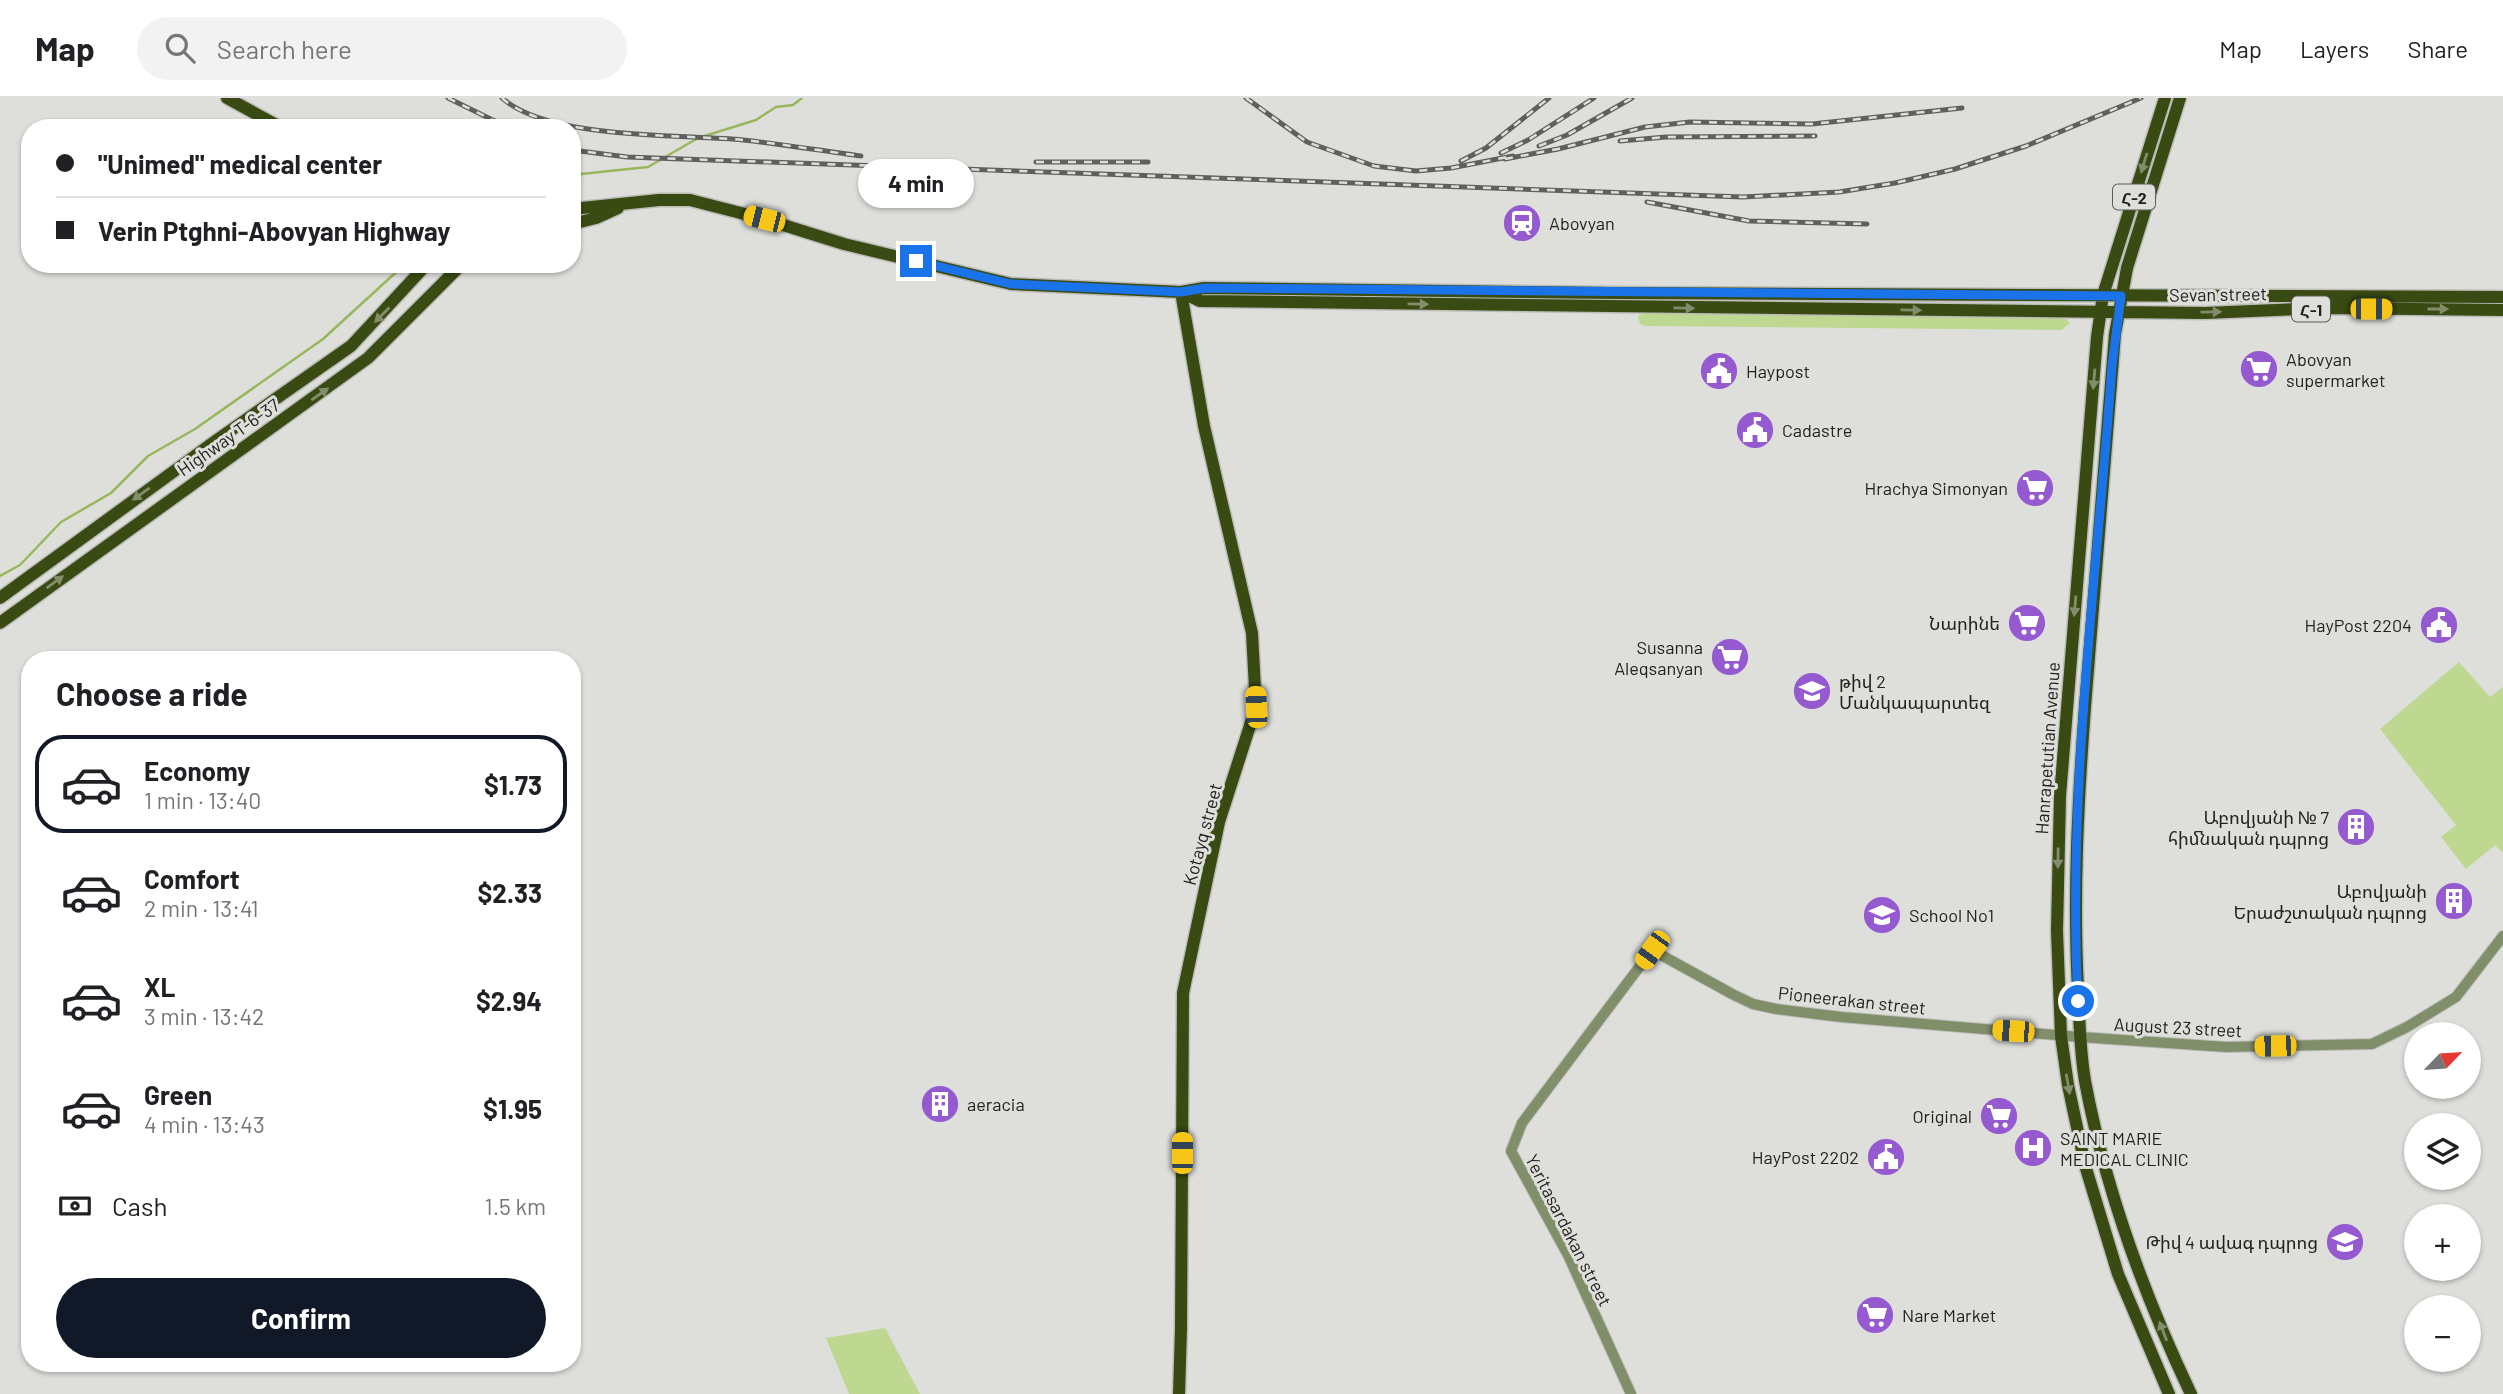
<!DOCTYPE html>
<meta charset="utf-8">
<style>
body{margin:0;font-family:Barlow,"Noto Sans Armenian",sans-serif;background:#f2f2f2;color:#202124;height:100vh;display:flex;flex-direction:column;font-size:26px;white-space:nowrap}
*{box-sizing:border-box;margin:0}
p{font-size:23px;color:#757577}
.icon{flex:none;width:38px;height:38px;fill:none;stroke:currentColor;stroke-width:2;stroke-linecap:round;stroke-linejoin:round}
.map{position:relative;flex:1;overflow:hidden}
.side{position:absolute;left:21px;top:553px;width:560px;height:721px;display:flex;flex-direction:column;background:#fff;border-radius:28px;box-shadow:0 2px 5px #0004}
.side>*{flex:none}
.guide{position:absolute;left:21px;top:21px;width:560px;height:154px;border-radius:28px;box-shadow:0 2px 5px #0004;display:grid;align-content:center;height:154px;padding:0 35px;background:#fff}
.needle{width:46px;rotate:65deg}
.buttons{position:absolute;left:2404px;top:924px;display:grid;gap:14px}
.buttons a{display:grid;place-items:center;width:77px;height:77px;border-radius:50%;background:#fff;box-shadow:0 2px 5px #0004;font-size:35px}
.end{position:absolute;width:32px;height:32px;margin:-16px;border:9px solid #1a73e8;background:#fff;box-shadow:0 0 0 4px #fff}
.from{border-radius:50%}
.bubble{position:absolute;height:49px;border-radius:24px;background:#fff;box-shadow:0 2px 5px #0004;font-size:23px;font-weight:700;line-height:49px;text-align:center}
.car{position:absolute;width:21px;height:42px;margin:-21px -10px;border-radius:9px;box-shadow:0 0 5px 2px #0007;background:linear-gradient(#f5c518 24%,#345 0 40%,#f5c518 0 76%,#345 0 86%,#f5c518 0)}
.guide b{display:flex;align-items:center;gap:24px;height:66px;font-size:26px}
.guide b+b{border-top:2px solid #e0e0e0}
.guide i{width:18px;height:18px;background:#202124}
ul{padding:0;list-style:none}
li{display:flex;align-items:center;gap:21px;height:98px;margin:0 14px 10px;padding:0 21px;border:4px solid transparent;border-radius:28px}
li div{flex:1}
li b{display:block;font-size:26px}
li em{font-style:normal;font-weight:700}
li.active{border-color:#111827}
li>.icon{width:63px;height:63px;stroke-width:1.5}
h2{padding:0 35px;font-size:32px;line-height:84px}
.pay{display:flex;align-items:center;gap:18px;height:77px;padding:0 35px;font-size:26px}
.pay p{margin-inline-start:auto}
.primary-button{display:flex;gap:14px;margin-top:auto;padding:14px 35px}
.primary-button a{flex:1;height:80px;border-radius:42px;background:#111827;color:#fff;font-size:28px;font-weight:700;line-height:80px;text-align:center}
header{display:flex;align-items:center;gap:42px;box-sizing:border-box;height:98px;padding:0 35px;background:#fff;border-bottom:2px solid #e0e0e0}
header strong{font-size:33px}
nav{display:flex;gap:38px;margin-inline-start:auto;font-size:24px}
.search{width:490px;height:63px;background:#f2f2f2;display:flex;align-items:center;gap:18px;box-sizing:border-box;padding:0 24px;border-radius:38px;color:#757577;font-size:26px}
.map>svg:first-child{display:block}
.green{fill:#bed891}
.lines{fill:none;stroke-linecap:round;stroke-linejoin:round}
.stream{stroke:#98b75d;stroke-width:2.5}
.minor-casing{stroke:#bcbdb9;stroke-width:12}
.major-casing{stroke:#bcbdb9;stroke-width:15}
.minor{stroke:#818e6a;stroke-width:10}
.major{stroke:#394a12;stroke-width:12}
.rail-casing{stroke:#5f605e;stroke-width:5}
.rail{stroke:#dedfdb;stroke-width:2.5;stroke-dasharray:8;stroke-linecap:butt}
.oneway{fill:#838d6c}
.route{stroke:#1a73e8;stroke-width:9}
.labels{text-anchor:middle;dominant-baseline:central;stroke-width:6;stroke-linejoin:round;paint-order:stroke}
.shield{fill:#dedfdb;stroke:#5a5b58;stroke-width:2}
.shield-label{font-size:16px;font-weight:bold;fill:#212220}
.poi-label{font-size:18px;fill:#212220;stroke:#dedfdb;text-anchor:start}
.street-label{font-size:18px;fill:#212220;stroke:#dedfdb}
</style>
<header>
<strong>Map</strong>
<div class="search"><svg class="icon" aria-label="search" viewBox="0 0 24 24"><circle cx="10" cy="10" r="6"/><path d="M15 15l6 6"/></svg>Search here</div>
<nav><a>Map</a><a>Layers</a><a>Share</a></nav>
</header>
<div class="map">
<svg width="2503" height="1296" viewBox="0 0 2503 1296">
<rect width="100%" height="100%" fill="#dedfdb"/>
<!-- green -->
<path class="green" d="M1644,215L2062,220L2066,221L2070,225L2062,232L1646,228L1641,227L1638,220L1639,217Z
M2459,564L2490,599L2503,589V755L2495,747L2466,771L2441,739L2456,727L2380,631Z
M885,1230L920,1296H849L826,1240Z"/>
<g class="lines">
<!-- stream -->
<path class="stream" d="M572,92L576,90L581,76L648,69L698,40L756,22L776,9L793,7L802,0
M0,478L20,467L61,424L111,395L148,358L195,331L323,241L405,166"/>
<!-- minor casing -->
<g class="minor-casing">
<path id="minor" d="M1631,1296L1568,1157L1511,1053L1522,1025L1652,852L1734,897L1753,906L1776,911L1841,919L2080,939L2226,949L2372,946L2407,929L2456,899L2503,838"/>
</g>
<!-- major casing -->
<g class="major-casing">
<path id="major" d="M227,0L282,30
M2165,0L2103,197L2097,239L2060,698L2057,833L2061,938L2068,987L2085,1067L2118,1176L2169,1296
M2180,0L2127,170L2115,236C2105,361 2095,485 2085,609C2078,703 2073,797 2078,891C2079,922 2080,953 2085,983C2105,1090 2144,1197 2191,1296
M572,111L659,102H690L764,121L844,146L1011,186L1181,194L1204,190L1616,195L2503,199
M572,126L596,120L618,110
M1181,194L1200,203L2118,214L2205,215L2324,210L2503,212
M0,500L214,344L351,248L427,166
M0,525L368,260L462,166
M1179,1296L1181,1231L1183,895L1219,724L1256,609L1252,535L1204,328L1181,194"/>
</g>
<!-- minor -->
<use href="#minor" class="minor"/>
<!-- major -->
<use href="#major" class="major"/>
<!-- rail casing -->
<g class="rail-casing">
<path id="rail" d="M448,0L509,30
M502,0C549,42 681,36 743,42C783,46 822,53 861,58
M1246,0L1307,44L1374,68L1416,73L1451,70L1513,58
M1620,43L1666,39L1815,38
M1539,48L1567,37L1632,0
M572,52L627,59L1743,99L1839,94L1895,85L1955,71L2026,48L2141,0
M1501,55L1528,42L1594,0
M1505,61L1558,51L1645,29L1690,24L1812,26L1962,10
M1461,63L1486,50L1549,0
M1036,64H1148
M1647,104L1749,123L1867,126"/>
</g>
<!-- rail -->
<use href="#rail" class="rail"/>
</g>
<!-- one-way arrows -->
<defs><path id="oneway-solid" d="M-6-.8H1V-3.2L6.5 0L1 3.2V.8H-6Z" transform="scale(1.75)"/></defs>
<g class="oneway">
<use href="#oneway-solid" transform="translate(2144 65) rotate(107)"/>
<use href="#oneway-solid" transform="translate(1418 206) rotate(1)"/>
<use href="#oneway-solid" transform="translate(1684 210) rotate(1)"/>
<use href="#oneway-solid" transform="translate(2438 211)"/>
<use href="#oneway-solid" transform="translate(1911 212) rotate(1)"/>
<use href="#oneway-solid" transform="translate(2211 214) rotate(-1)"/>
<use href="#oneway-solid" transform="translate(382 217) rotate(135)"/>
<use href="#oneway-solid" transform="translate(2094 281) rotate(95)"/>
<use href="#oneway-solid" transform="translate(320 296) rotate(-35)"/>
<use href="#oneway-solid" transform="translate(141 396) rotate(144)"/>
<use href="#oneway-solid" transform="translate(55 484) rotate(-36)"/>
<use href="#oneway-solid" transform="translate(2075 508) rotate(95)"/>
<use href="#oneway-solid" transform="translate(2058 760) rotate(91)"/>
<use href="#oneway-solid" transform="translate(2068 986) rotate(80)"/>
<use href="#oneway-solid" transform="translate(2163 1233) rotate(-111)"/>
</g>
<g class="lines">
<!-- route -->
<path class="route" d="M916,163L1011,186L1181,194L1205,190L2121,198L2112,268C2097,479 2067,691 2078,903"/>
</g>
<!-- icons -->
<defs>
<g id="station-disc" transform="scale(2.0125)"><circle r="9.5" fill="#9559d0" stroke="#dedfdb"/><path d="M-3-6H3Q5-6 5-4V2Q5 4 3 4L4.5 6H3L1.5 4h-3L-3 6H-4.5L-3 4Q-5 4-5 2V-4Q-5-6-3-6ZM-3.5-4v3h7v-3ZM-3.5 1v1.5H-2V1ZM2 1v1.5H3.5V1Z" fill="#fff"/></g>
<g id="supermarket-disc" transform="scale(2.0125)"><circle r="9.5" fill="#9559d0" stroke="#dedfdb"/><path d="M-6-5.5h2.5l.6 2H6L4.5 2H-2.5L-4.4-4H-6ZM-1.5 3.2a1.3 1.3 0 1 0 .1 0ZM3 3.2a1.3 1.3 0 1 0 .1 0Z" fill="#fff"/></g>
<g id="civic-disc" transform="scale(2.0125)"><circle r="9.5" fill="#9559d0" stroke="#dedfdb"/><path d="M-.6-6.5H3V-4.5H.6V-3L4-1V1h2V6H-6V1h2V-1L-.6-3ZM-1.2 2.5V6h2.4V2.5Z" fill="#fff"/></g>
<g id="school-disc" transform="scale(2.0125)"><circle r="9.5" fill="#9559d0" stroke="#dedfdb"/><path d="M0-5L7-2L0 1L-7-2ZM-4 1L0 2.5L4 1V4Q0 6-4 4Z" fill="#fff"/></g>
<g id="building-disc" transform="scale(2.0125)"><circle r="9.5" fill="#9559d0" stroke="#dedfdb"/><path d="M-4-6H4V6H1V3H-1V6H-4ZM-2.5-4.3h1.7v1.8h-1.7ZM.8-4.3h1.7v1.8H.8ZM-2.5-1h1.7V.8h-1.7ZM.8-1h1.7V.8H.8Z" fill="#fff"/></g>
<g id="hospital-disc" transform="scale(2.0125)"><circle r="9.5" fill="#9559d0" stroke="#dedfdb"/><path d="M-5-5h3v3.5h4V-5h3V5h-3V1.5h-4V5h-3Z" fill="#fff"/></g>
</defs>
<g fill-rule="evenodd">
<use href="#station-disc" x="1522" y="125"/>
<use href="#supermarket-disc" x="2259" y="271"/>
<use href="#civic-disc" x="1719" y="273"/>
<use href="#civic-disc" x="1755" y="332"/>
<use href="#supermarket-disc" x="2035" y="390"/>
<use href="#supermarket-disc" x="2027" y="525"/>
<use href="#civic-disc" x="2439" y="527"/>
<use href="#supermarket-disc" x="1730" y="559"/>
<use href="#school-disc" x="1812" y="593"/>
<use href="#building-disc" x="2356" y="729"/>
<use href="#building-disc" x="2454" y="803"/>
<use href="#school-disc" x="1882" y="817"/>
<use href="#building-disc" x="940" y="1006"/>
<use href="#supermarket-disc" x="1999" y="1018"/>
<use href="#hospital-disc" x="2033" y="1050"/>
<use href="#civic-disc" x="1886" y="1059"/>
<use href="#school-disc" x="2345" y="1144"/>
<use href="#supermarket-disc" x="1875" y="1217"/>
</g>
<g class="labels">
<!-- shield labels -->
<g class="shield">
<rect x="2113" y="86.5" width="42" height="25" rx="5"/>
<rect x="2292" y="198.5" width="38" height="25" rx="5"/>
</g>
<g class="shield-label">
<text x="2134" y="99">Հ-2</text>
<text x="2311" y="211">Հ-1</text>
</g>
<!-- poi labels -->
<g class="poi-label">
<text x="1549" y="125">Abovyan</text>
<text x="2286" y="261">Abovyan<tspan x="2286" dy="21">supermarket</tspan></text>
<text x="1746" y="273">Haypost</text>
<text x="1782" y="332">Cadastre</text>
<text x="2008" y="390" text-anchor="end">Hrachya Simonyan</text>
<text x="2000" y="525" text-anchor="end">Նարինե</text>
<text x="2412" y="527" text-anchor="end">HayPost 2204</text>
<text x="1703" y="549" text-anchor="end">Susanna<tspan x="1703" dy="21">Aleqsanyan</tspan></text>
<text x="1839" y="583">թիվ 2<tspan x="1839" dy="21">Մանկապարտեզ</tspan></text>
<text x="2329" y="719" text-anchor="end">Աբովյանի № 7<tspan x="2329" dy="21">հիմնական դպրոց</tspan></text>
<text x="2427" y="793" text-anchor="end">Աբովյանի<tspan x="2427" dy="21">Երաժշտական դպրոց</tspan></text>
<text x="1909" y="817">School No1</text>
<text x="967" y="1006">aeracia</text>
<text x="1972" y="1018" text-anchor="end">Original</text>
<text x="2060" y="1040">SAINT MARIE<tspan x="2060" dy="21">MEDICAL CLINIC</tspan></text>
<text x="1859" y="1059" text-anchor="end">HayPost 2202</text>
<text x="2318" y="1144" text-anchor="end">Թիվ 4 ավագ դպրոց</text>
<text x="1902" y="1217">Nare Market</text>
</g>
<!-- street labels -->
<g class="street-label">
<text transform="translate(2218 196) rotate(-1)">Sevan street</text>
<text transform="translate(228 339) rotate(-35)">Highway T-6-37</text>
<text transform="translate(2047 650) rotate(-86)">Hanrapetutian Avenue</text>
<text transform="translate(1202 736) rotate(-75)">Kotayq street</text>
<text transform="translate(1852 902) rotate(6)">Pioneerakan street</text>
<text transform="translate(2178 929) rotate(3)">August 23 street</text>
<text transform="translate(1569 1132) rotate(63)">Yeritasardakan street</text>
</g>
</g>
</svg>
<div class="buttons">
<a><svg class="needle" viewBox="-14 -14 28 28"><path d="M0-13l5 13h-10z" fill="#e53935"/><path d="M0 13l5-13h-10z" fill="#757577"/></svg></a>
<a><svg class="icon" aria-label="layers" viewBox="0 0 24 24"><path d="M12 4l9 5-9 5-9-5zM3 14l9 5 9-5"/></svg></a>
<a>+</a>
<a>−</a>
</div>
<i class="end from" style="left:2078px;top:903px"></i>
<i class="end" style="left:916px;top:163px"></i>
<div class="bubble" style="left:858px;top:61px;width:116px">4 min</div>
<i class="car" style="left:764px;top:121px;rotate:284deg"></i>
<i class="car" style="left:2371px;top:211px;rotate:90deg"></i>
<i class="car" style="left:1256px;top:609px;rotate:357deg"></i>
<i class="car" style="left:1652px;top:852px;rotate:216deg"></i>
<i class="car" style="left:2013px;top:933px;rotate:274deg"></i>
<i class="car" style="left:2275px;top:948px;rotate:269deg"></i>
<i class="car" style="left:1182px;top:1055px;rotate:0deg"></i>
<div class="guide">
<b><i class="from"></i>&quot;Unimed&quot; medical center</b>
<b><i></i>Verin Ptghni-Abovyan Highway</b>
</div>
<section class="side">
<h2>Choose a ride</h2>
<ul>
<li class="active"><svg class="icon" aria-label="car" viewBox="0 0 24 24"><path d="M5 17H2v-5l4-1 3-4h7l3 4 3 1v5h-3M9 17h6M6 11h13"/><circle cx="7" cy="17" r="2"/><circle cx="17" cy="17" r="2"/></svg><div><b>Economy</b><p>1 min · 13:40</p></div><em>$1.73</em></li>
<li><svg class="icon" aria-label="car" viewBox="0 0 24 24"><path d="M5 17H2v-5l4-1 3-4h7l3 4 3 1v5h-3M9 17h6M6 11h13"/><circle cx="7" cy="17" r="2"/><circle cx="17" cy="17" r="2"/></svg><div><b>Comfort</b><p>2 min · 13:41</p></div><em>$2.33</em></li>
<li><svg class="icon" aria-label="car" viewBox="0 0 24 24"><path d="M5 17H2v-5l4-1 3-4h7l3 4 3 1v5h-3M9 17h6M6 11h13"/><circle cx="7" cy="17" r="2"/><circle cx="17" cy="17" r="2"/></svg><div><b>XL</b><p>3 min · 13:42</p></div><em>$2.94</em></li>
<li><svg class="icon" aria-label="car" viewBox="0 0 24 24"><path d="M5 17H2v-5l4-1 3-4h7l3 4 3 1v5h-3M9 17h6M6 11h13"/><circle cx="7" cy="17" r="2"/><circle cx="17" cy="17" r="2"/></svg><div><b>Green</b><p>4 min · 13:43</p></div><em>$1.95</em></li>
</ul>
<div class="pay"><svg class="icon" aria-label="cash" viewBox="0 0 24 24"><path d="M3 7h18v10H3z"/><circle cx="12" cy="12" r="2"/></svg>Cash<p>1.5 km</p></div>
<div class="primary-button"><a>Confirm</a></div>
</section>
</div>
